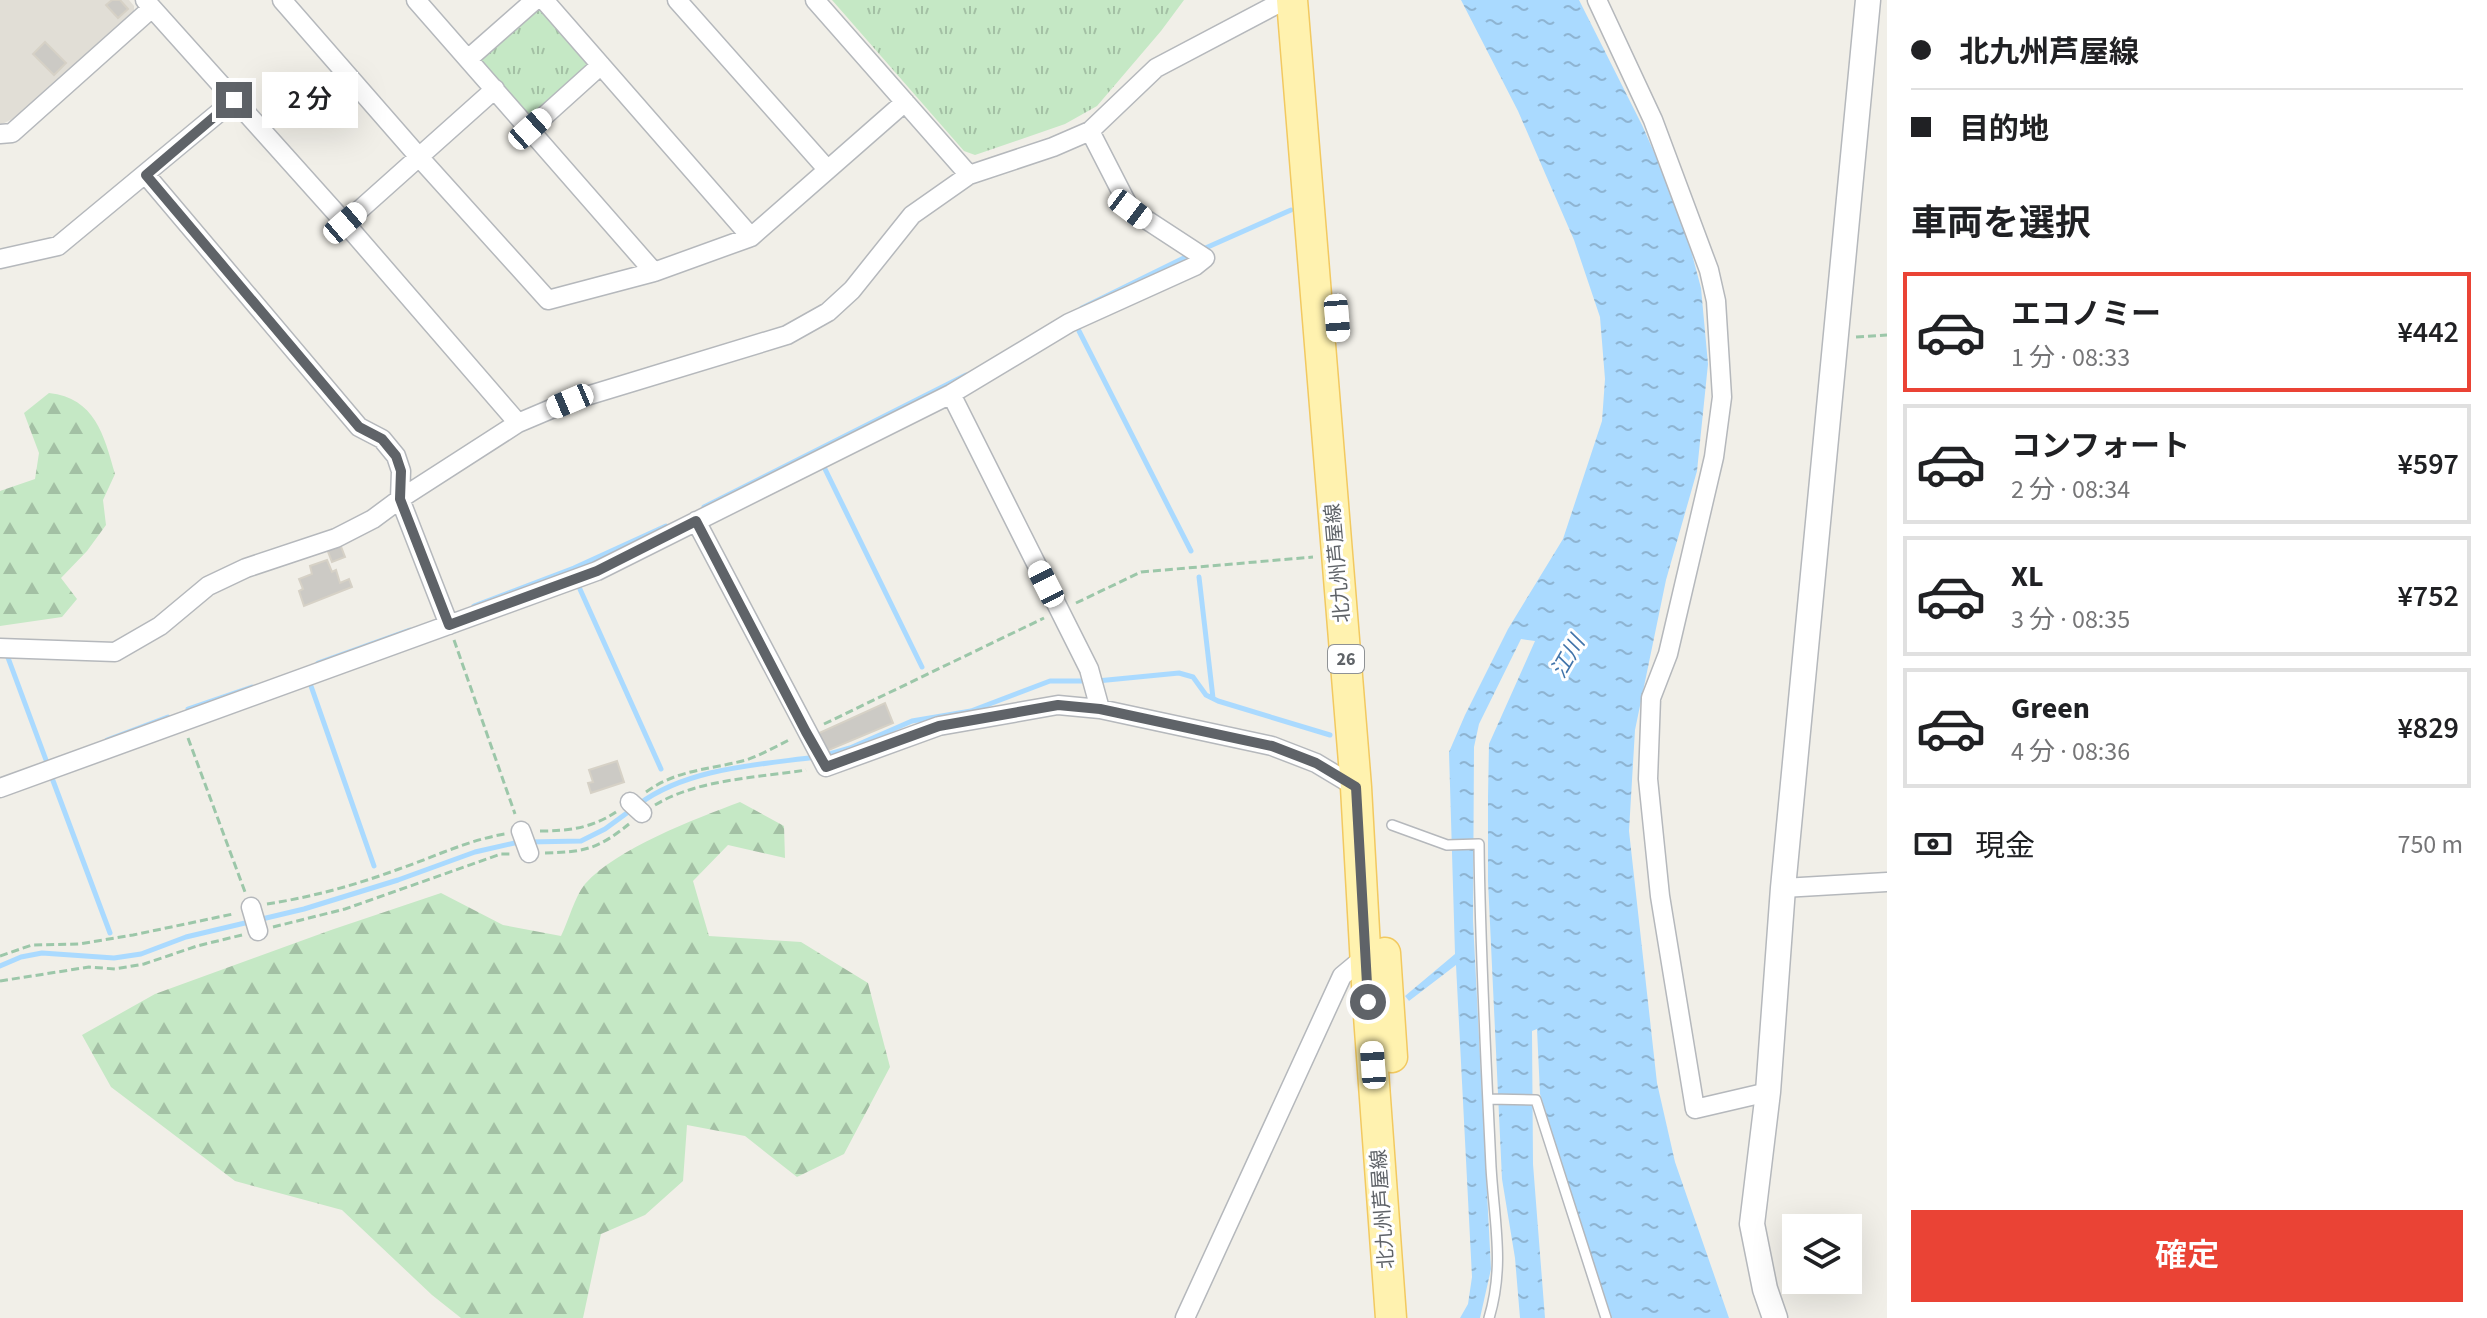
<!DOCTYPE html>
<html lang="ja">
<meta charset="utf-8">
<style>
body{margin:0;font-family:"Source Sans 3","Noto Sans JP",sans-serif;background:#f2f2f2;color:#202124;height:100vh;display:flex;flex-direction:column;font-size:30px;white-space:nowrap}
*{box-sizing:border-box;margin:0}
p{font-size:26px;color:#757577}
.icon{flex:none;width:44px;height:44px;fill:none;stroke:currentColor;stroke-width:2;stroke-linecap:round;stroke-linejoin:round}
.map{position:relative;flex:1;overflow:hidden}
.sheet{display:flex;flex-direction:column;background:#fff;width:600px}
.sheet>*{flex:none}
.guide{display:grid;align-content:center;height:176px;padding:0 24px;background:#fff}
.controls{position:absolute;left:1782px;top:1214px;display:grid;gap:16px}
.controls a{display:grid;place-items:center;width:80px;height:80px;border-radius:0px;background:#fff;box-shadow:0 8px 32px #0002;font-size:40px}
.end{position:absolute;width:36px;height:36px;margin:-18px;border:10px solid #5f6368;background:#fff;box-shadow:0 0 0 4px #fff}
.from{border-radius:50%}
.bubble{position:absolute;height:56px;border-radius:0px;background:#fff;box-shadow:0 8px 32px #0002;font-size:26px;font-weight:600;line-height:56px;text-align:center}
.car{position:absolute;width:24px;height:48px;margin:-24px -12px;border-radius:10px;box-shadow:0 0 6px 2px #0007;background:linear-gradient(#fff 24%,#345 0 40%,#fff 0 76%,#345 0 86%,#fff 0)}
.guide b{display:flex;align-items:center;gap:28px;height:76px;font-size:30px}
.guide b+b{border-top:2px solid #e0e0e0}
.guide i{width:20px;height:20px;background:#202124}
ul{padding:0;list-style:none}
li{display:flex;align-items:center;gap:24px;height:120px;margin:0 16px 12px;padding:0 8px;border:4px solid #e0e0e0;border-radius:0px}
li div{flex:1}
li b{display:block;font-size:30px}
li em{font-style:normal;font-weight:600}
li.active{border-color:#ea4335}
li>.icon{width:72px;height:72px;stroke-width:1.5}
h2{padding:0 24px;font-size:36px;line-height:96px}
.pay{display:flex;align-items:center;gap:20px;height:88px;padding:0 24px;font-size:30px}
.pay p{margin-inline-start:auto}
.button{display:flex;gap:16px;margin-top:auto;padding:16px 24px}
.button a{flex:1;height:92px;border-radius:0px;background:#ea4335;color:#fff;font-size:32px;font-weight:600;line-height:92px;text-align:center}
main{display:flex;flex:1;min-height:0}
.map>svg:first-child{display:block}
.education{fill:#e1ded6}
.forest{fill:url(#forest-firs)}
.park{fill:url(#park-tufts)}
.water{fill:url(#water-ripples)}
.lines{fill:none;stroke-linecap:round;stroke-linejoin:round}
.stream{stroke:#aadaff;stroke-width:5}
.building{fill:#cccac5;stroke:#d6d1c6;stroke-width:2}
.service-casing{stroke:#b5b8bc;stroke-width:12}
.minor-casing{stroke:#b5b8bc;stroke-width:21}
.tertiary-casing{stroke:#b5b8bc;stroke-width:27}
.primary-casing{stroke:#f2c960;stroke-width:33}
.path{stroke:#9cc7a9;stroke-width:3;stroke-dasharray:8 4;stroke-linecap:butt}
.service{stroke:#fff;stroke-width:9}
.minor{stroke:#fff;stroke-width:18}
.tertiary{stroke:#fff;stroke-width:24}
.primary{stroke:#fff2af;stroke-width:30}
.route{stroke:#5f6368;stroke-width:10}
.labels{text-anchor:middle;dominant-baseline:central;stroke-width:6;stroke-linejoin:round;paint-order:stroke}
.shield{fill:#fff;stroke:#8f9295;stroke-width:2}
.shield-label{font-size:18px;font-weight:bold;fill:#5f6368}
.street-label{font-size:20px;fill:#5f6368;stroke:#fff}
.water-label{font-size:22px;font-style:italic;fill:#4174aa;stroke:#fff}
</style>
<main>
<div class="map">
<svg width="1887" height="1318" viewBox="0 0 1887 1318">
<defs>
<pattern id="forest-firs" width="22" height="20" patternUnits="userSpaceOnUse" patternTransform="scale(2)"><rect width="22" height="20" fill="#c5e8c5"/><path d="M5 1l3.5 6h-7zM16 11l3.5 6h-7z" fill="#a3c0a4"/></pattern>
<pattern id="park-tufts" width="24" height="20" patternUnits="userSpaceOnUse" patternTransform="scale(2)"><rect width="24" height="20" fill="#c5e8c5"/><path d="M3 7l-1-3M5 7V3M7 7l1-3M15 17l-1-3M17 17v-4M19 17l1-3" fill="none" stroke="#a3c0a4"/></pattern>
<pattern id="water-ripples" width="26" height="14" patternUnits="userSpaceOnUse" patternTransform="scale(2)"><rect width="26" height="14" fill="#aadaff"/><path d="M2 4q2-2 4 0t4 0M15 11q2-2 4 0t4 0" fill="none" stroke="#8eb4d2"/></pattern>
</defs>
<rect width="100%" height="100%" fill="#f1efe8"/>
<!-- education -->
<path class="education" d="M0,0H129L134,6V15L25,113L0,125Z"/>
<!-- forest -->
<path class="forest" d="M49,393C95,398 104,435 115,474L103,500L106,525L87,551L61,578L77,599L62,617L0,626V491L35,479L39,453L24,413Z
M740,802L784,826L785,858L728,845L693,881L709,936L801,942L868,983L890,1067L844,1154L797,1177L745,1136L687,1125L683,1181L645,1215L601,1234L583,1318H461L432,1295L342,1210L235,1181L111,1087L82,1035L155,994L331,930L441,893L503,925L561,936C569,920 574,898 585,884C617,848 695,819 740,802Z"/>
<!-- park -->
<path class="park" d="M832,0H1184L1161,31L1097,106L1065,124L975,155L964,151Z
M538,4L593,66L531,121L476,59Z"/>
<!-- water -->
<path class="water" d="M1461,0H1579L1642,125L1681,213L1701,288L1708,364L1697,471L1666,580L1635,730L1629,831L1657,1083L1675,1162L1729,1318H1610L1540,1094L1537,1029L1532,1031L1533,1164L1545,1318H1520L1515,1258L1502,1179L1488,881V797L1489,744L1535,641L1521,639L1479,724L1474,747L1473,921L1491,1269L1480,1318H1460L1468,1304L1472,1277L1456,965L1409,1001L1405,996L1455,954L1449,752L1465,715L1508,629L1563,539L1602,421L1605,379L1600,317L1574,240L1518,111Z"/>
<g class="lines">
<!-- stream -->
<path class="stream" d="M1201,250L1291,210
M1082,308L1192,254
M1079,331L1191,551
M824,467L922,667
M704,507L966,375
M1199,577L1213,698
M579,587L661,769
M474,606L574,568L666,526
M7,655L46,760
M318,663L410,630
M1097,681L1179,673L1193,677L1206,695L1218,701L1330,735
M311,686L374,866
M188,709L252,687
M107,740L168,717
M826,755L850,748L912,721L971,711L1050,681H1087
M52,778L110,933
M639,804C688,768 757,765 816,757
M529,842L581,841L605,829L631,810
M0,966L21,957L42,953L114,958L141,954L186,937L304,909L398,880L475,852L519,842"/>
</g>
<!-- building -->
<path class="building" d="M112,0H120L128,9L118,18L106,5Z
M45,42L66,63L54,75L33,54Z
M340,544L345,557L332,562L327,549Z
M327,560L332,572L336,570L340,583L349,579L352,587L304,606L299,591L303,589L299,579L312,574L310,566Z
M885,703L893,723L824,752L817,734Z
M617,761L624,782L591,793L588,783L593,782L589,770Z"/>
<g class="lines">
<!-- service casing -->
<g class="service-casing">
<path id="service" d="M1392,825L1447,845L1479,844C1480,951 1486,1059 1491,1167C1494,1220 1505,1265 1489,1318
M1489,1099L1536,1100L1606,1318"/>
</g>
<!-- minor casing -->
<g class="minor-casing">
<path id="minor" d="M145,0L345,223L518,423
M282,0L419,157L548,300L654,272L751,237L905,102
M416,0L654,272
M544,0L751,237
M677,0L827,169
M815,0L969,175
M1597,0L1653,120L1709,270L1716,301L1722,397L1714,457L1668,654L1651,698L1648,779L1660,896L1695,1109L1768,1092
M468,59L535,0
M530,129L601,65
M0,134L12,133L152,8
M146,175L359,427L382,439L396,456L401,471L400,499L449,625
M345,223L495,89
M0,259L58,246L234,100
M951,394L1089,669L1100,709
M696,521L826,767L939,726L1058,705L1100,709L1272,746L1316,763L1356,787
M0,648L115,652L160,626L208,586L246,568L336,538L373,519L400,499L518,423L570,401L787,335L828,312L852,290L912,215L969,175L1053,147L1090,131L1156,68L1285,0
M0,788L597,571L951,394L1069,323L1195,266L1205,258L1130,209L1090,131
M630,802L642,813
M521,831L529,853
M1783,888L1887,882
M251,907L258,931
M1185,1318L1342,976L1366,956L1372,955"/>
</g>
<!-- tertiary casing -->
<g class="tertiary-casing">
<path id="tertiary" d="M1775,1318L1765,1289L1752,1224L1768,1092L1783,888L1868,0"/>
</g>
<!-- primary casing -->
<g class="primary-casing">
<path id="primary" d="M1292,0L1356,787L1368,1002L1391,1318
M1385,953L1392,1057"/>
</g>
<!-- path -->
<path class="path" d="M1856,337L1887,335
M1076,603L1141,572L1313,557
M454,640L515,814
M824,724L1044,618
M188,738L245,892
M646,792C678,769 709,770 746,760C761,755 777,746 791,739
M655,805C698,779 756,778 806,770
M540,831C569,831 592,828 616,812
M545,853C585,852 598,849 629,824
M267,904C312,897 356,885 399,869C434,857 468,840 505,834
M273,927L345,909L501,854H510
M0,956L32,945L79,944L133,935L233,914
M0,981L89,967L115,969L144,964L197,946L242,935"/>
<!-- service -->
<use href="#service" class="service"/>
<!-- minor -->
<use href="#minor" class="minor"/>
<!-- tertiary -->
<use href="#tertiary" class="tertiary"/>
<!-- primary -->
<use href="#primary" class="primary"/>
</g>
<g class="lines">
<!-- route -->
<path class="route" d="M234,100L146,175L359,427L382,439L396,456L401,471L400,499L449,625L597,571L696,521L806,732L826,767L939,726L1058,705L1100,709L1272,746L1316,763L1356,787L1368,1002"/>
</g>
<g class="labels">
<!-- shield labels -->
<rect class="shield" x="1328" y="645" width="36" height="28" rx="6"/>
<g class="shield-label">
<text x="1346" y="659">26</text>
</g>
<!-- street labels -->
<g class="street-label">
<text transform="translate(1338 563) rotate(-95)">北九州芦屋線</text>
<text transform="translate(1383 1209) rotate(-94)">北九州芦屋線</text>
</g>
<!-- water labels -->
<g class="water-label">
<text transform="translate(1568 657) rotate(-60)">江川</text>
</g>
</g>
</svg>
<div class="controls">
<a><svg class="icon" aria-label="layers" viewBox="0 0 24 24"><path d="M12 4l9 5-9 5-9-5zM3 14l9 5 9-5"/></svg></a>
</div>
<i class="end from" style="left:1368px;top:1002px"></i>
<i class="end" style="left:234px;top:100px"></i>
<div class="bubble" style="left:262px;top:72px;width:96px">2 分</div>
<i class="car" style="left:530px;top:129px;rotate:48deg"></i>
<i class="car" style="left:1130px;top:209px;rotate:127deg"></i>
<i class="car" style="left:345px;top:223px;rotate:49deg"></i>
<i class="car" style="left:1337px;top:318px;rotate:175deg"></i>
<i class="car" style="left:570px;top:401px;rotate:247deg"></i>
<i class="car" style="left:1046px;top:584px;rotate:333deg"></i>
<i class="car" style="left:1373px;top:1065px;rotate:356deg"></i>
</div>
<section class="sheet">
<div class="guide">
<b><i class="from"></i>北九州芦屋線</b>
<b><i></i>目的地</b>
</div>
<h2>車両を選択</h2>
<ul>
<li class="active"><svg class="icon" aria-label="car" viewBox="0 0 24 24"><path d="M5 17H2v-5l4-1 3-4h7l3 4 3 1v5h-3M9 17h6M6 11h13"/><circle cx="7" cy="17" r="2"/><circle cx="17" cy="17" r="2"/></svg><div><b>エコノミー</b><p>1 分 · 08:33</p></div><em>¥442</em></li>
<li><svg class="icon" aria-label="car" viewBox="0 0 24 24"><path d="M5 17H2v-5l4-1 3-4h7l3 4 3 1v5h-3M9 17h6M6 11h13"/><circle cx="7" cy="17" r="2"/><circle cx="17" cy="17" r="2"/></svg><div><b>コンフォート</b><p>2 分 · 08:34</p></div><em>¥597</em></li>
<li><svg class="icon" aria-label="car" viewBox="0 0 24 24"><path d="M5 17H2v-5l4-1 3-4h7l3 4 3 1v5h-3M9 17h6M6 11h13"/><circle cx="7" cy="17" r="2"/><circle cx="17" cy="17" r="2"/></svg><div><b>XL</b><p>3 分 · 08:35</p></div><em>¥752</em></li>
<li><svg class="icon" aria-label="car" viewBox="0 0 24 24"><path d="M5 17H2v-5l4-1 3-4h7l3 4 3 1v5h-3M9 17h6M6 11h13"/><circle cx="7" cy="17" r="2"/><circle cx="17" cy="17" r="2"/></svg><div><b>Green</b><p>4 分 · 08:36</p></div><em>¥829</em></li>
</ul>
<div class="pay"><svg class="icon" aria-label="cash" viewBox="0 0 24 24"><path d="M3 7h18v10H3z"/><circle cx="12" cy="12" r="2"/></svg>現金<p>750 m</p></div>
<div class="button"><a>確定</a></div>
</section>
</main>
